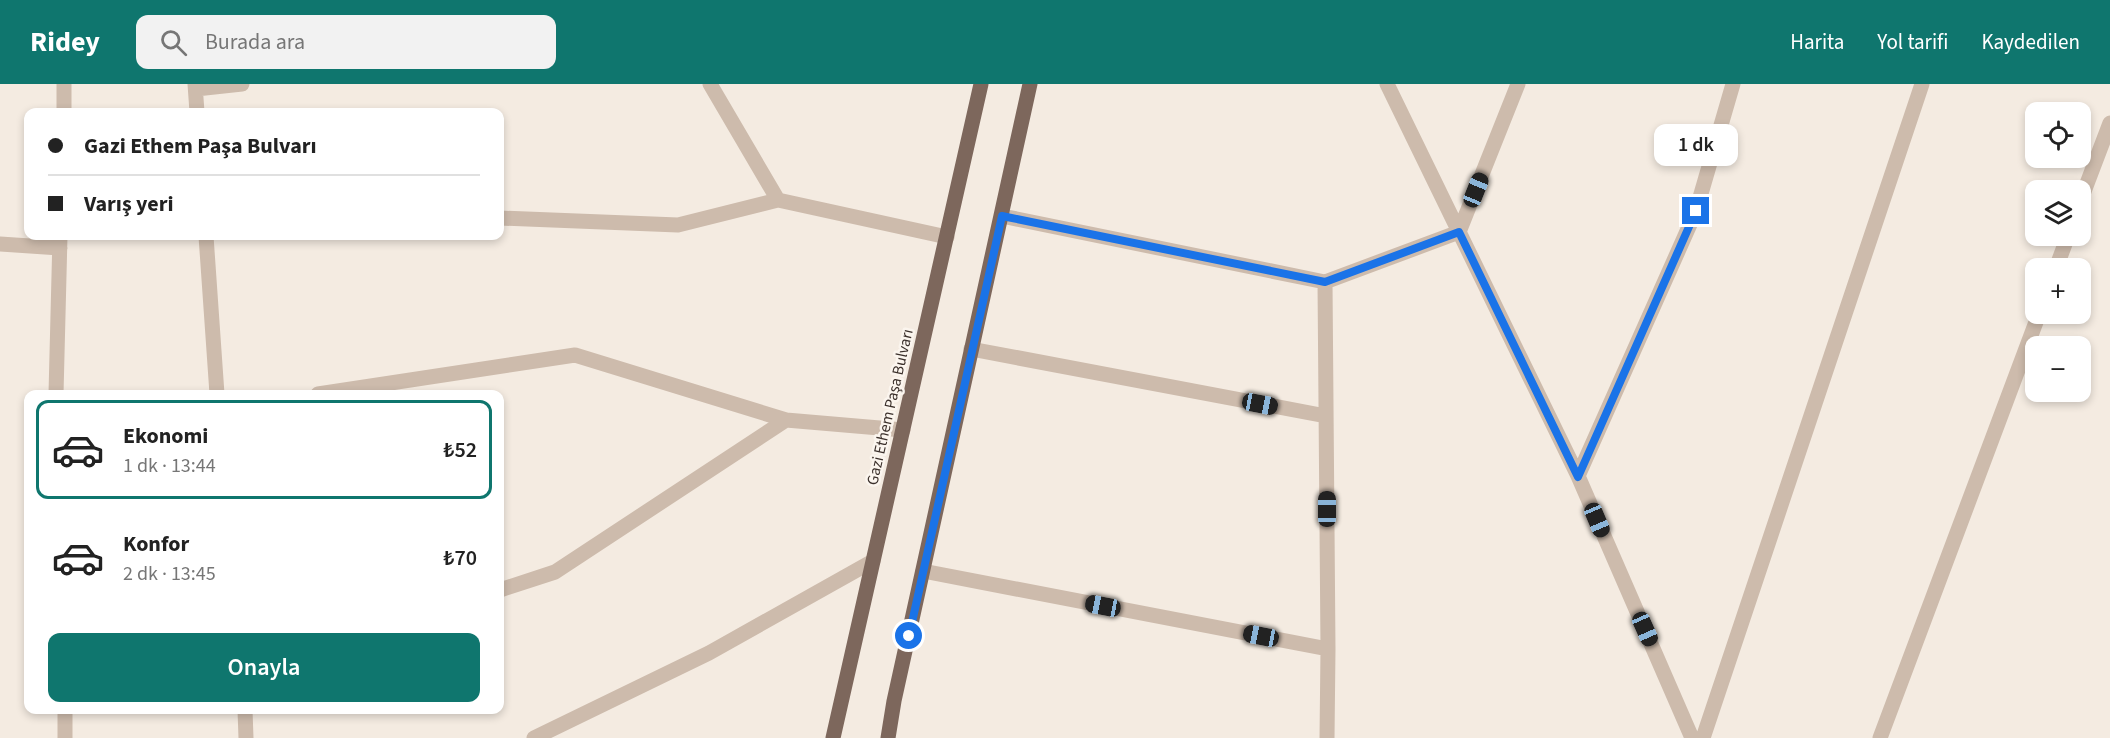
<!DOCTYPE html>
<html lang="tr">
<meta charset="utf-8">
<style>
body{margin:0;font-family:"Source Sans 3",sans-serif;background:#f2f2f2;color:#222;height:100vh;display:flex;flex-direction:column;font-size:22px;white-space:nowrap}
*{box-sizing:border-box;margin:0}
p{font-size:20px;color:#767676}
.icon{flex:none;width:33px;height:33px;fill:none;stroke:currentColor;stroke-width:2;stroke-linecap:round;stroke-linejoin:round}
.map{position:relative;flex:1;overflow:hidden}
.panel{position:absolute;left:24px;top:306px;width:480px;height:324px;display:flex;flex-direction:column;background:#fff;border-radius:12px;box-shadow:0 3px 9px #0003}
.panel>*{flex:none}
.hud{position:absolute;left:24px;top:24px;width:480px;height:132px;border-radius:12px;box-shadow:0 3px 9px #0003;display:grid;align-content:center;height:132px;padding:0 24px;background:#fff}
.tools{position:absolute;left:2025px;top:18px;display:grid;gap:12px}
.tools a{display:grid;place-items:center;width:66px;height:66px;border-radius:12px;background:#fff;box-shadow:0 3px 9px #0003;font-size:30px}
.end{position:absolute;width:27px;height:27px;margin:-14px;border:8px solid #1a73e8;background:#fff;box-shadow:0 0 0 3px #fff}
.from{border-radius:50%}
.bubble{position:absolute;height:42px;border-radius:12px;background:#fff;box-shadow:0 3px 9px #0003;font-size:20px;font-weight:600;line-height:42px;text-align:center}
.car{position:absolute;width:18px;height:36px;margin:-18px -9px;border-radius:8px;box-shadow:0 0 4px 2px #0007;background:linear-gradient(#222 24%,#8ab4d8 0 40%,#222 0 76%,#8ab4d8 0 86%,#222 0)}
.hud b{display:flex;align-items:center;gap:21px;height:57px;font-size:22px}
.hud b+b{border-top:2px solid #e0e0e0}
.hud i{width:15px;height:15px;background:#222}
ul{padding:10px 0 0;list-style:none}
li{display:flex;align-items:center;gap:18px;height:99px;margin:0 12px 9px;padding:0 12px;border:3px solid transparent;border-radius:12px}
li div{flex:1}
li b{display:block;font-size:22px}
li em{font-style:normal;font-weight:600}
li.active{border-color:#0f766e}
li>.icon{width:54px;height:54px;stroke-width:1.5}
.button{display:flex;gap:12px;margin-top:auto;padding:12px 24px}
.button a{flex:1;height:69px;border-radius:12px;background:#0f766e;color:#fff;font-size:24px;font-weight:600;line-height:69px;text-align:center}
header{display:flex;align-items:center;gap:36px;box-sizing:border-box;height:84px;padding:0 30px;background:#0f766e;color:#fff}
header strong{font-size:28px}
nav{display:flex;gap:33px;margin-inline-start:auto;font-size:21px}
.search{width:420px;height:54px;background:#f2f2f2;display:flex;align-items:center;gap:15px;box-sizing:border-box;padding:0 21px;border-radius:12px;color:#767676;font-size:22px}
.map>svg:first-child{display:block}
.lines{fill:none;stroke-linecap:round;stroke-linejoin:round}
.minor{stroke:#cdbbac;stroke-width:15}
.major{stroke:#7d675c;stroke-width:15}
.route{stroke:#1a73e8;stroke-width:8}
.labels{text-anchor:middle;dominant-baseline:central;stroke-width:5;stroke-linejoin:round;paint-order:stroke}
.street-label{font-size:16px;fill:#3b302b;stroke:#fbf5ee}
</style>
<header>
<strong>Ridey</strong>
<div class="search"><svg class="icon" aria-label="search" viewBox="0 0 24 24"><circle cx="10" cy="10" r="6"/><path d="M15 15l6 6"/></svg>Burada ara</div>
<nav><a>Harita</a><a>Yol tarifi</a><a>Kaydedilen</a></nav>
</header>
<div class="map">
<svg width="2110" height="654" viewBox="0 0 2110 654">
<rect width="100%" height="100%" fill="#f4ebe1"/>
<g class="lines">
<!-- minor -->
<path class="minor" d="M195,0L197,28
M710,0L778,116
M1387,0L1578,392L1692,654
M196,5L242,0
M64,28V0
M2080,118L2110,39
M1002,132L1325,198L1459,148L1518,0
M500,134L678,141L778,116L947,153
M206,152L217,310
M0,160L60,164
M2056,184L2068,152
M1325,198L1328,565L1327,654
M971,265L1326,332
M56,310L60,152
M318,310L575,271L786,336L903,346
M1578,392L1696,127L1733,0
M923,487L1328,565
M500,506L555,488L786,336
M65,626V654
M245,626L246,654
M534,654L709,569L873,477
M1703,654L1922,0
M1880,654L2039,230"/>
<!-- major -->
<path class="major" d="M833,654L981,0
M888,654L894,617L1030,0"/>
</g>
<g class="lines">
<!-- route -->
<path class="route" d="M909,552L1002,132L1325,198L1459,148L1578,393L1696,127"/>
</g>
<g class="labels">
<!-- street labels -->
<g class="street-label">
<text transform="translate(890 323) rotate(-77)">Gazi Ethem Paşa Bulvarı</text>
</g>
</g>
</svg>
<div class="tools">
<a><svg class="icon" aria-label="locate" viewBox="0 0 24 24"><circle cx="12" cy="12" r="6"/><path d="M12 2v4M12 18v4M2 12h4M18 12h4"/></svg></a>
<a><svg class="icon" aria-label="layers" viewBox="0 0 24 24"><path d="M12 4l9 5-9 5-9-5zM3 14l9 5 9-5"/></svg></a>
<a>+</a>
<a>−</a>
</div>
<i class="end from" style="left:909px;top:552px"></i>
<i class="end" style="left:1696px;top:127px"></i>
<div class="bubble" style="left:1654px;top:40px;width:84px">1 dk</div>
<i class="car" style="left:1476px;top:106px;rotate:22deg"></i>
<i class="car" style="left:1260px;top:320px;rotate:101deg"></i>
<i class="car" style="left:1327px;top:425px;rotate:0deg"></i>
<i class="car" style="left:1597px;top:436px;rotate:157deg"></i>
<i class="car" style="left:1103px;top:522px;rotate:281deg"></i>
<i class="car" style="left:1645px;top:545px;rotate:156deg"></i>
<i class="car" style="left:1261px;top:552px;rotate:281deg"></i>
<div class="hud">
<b><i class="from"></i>Gazi Ethem Paşa Bulvarı</b>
<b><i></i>Varış yeri</b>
</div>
<section class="panel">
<ul>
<li class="active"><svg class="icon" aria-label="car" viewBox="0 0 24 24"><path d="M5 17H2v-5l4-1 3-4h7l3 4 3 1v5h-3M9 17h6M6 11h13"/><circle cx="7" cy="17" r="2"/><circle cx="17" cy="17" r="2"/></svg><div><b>Ekonomi</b><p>1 dk · 13:44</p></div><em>₺52</em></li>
<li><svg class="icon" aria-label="car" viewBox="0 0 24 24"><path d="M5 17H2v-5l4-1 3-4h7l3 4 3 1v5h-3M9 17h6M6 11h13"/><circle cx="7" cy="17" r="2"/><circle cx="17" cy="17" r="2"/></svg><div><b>Konfor</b><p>2 dk · 13:45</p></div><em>₺70</em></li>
</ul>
<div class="button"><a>Onayla</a></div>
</section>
</div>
